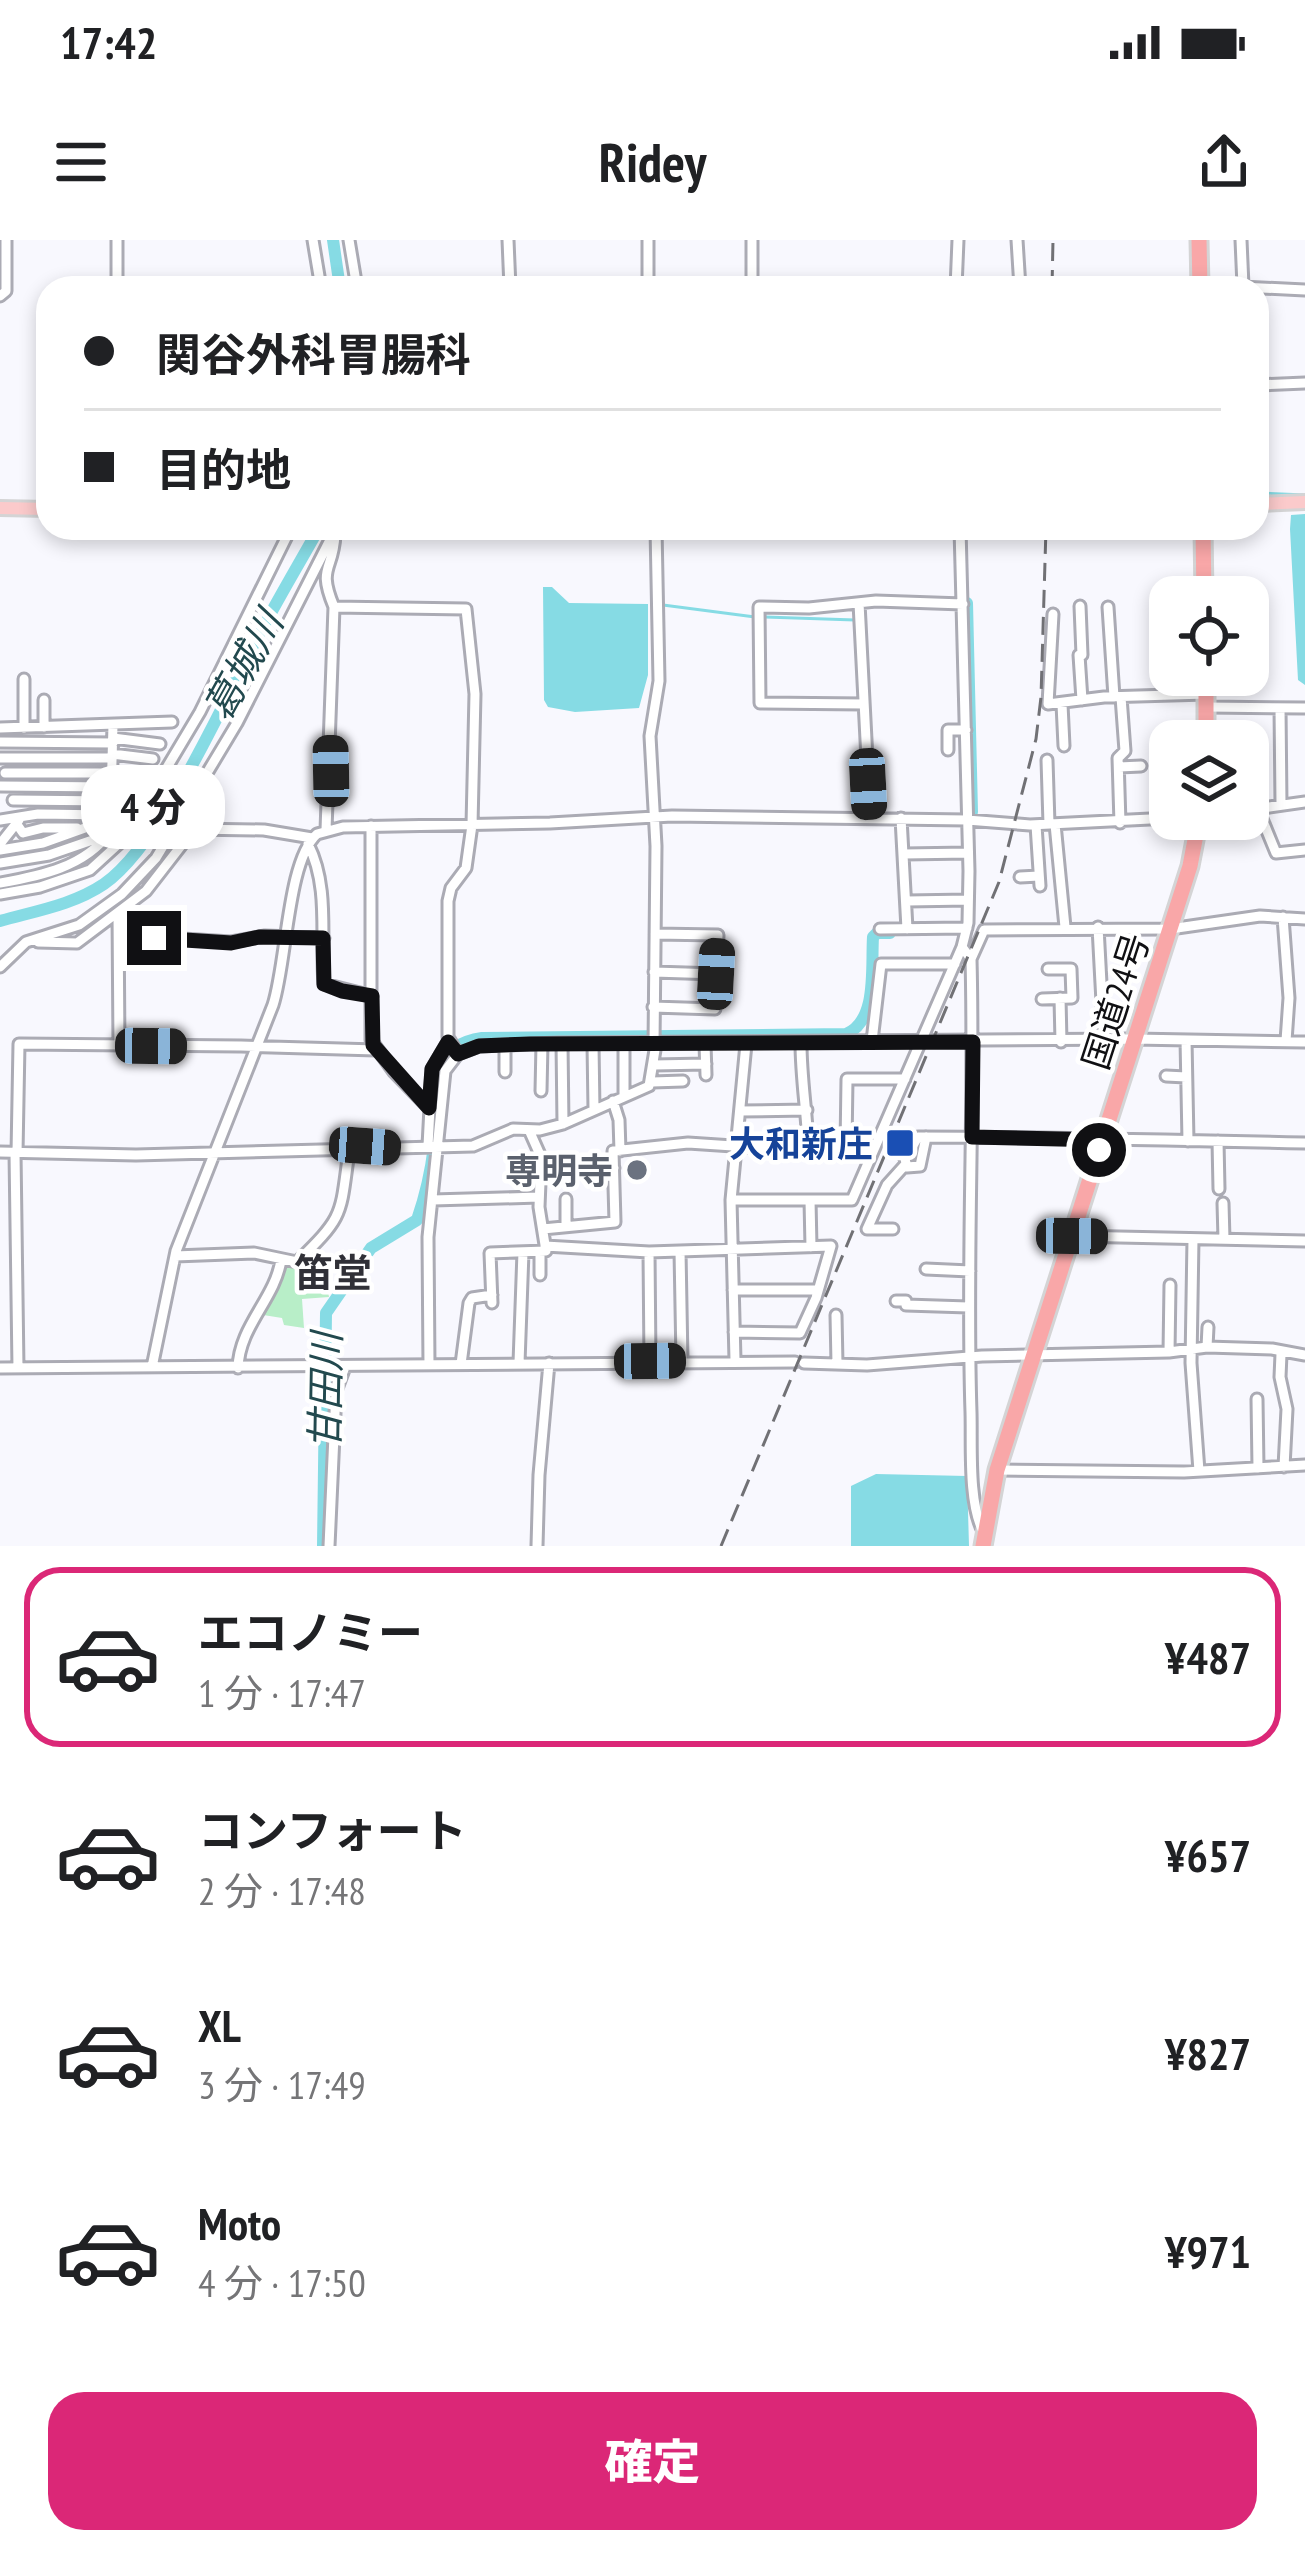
<!DOCTYPE html>
<html lang="ja">
<meta charset="utf-8">
<style>
body{margin:0;font-family:"PT Sans Narrow","Noto Sans JP",sans-serif;background:#f2f2f2;color:#202124;height:100vh;display:flex;flex-direction:column;font-size:45px;white-space:nowrap}
*{box-sizing:border-box;margin:0}
p{font-size:39px;color:#757577}
.icon{flex:none;width:66px;height:66px;fill:none;stroke:currentColor;stroke-width:2;stroke-linecap:round;stroke-linejoin:round}
.map{position:relative;height:1306px;overflow:hidden}
.details{display:flex;flex-direction:column;background:#fff;flex:1}
.details>*{flex:none}
.top-card{position:absolute;left:36px;top:36px;width:1233px;height:264px;border-radius:36px;box-shadow:0 6px 18px #0003;display:grid;align-content:center;height:264px;padding:0 48px;background:#fff}
.buttons{position:absolute;left:1149px;top:336px;display:grid;gap:24px}
.buttons a{display:grid;place-items:center;width:120px;height:120px;border-radius:24px;background:#fff;box-shadow:0 6px 18px #0003;font-size:60px}
.end{position:absolute;width:54px;height:54px;margin:-27px;border:15px solid #101013;background:#fff;box-shadow:0 0 0 6px #fff}
.from{border-radius:50%}
.bubble{position:absolute;height:84px;border-radius:36px;background:#fff;box-shadow:0 6px 18px #0003;font-size:39px;font-weight:800;line-height:84px;text-align:center}
.car{position:absolute;width:36px;height:72px;margin:-36px -18px;border-radius:15px;box-shadow:0 0 9px 3px #0007;background:linear-gradient(#222 24%,#8ab4d8 0 40%,#222 0 76%,#8ab4d8 0 86%,#222 0)}
.top-card b{display:flex;align-items:center;gap:42px;height:114px;font-size:45px}
.top-card b+b{border-top:3px solid #e0e0e0}
.top-card i{width:30px;height:30px;background:#202124}
ul{padding:21px 0 0;list-style:none}
li{display:flex;align-items:center;gap:36px;height:180px;margin:0 24px 18px;padding:0 24px;border:6px solid transparent;border-radius:36px}
li div{flex:1}
li b{display:block;font-size:45px}
li em{font-style:normal;font-weight:800}
li.current{border-color:#db2777}
li>.icon{width:108px;height:108px;stroke-width:1.5}
.button{display:flex;gap:24px;margin-top:auto;padding:24px 48px}
.button a{flex:1;height:138px;border-radius:36px;background:#db2777;color:#fff;font-size:48px;font-weight:800;line-height:138px;text-align:center}
.status{display:flex;justify-content:space-between;align-items:center;height:84px;padding:0 60px;background:#fff;direction:ltr}
.status svg{height:33px;fill:currentColor}
header{display:flex;justify-content:space-between;align-items:center;height:156px;padding:0 48px;background:#fff;font-size:54px;font-weight:800}
.map>svg:first-child{display:block}
.green{fill:#b8eec8}
.water{fill:#86dbe4}
.lines{fill:none;stroke-linecap:round;stroke-linejoin:round}
.stream{stroke:#86dbe4;stroke-width:3}
.river{stroke:#86dbe4;stroke-width:12}
.minor-casing{stroke:#ababb4;stroke-width:15}
.major-casing{stroke:#d4d4d5;stroke-width:18}
.highway-casing{stroke:#d4d4d5;stroke-width:21}
.minor{stroke:#fff;stroke-width:9}
.major{stroke:#fbcacb;stroke-width:12}
.highway{stroke:#f9a7a8;stroke-width:15}
.rail{stroke:#717175;stroke-width:3;stroke-dasharray:18 9;stroke-linecap:butt}
.route{stroke:#101013;stroke-width:15}
.transit-dot{fill:#1a4fb4;stroke:#fff;stroke-width:4.5}
.worship-dot{fill:#6b7280;stroke:#fff;stroke-width:4.5}
.labels{text-anchor:middle;dominant-baseline:central;stroke-width:9;stroke-linejoin:round;paint-order:stroke}
.street-label{font-size:36px;fill:#101013;stroke:#fff}
.transit-label{font-size:36px;font-weight:bold;fill:#164399;stroke:#fff;text-anchor:end}
.worship-label{font-size:36px;font-weight:bold;fill:#5b616d;stroke:#fff;text-anchor:end}
.water-label{font-size:39px;font-style:italic;fill:#22494e;stroke:#fff}
.neighbourhood-label{font-size:39px;font-weight:bold;fill:#303037;stroke:#fff}
</style>
<div class="status"><b>17:42</b><svg viewBox="0 0 49 12"><path d="M0 12V9h3v3zM5 12V6h3v6zM10 12V3h3v9zM15 12V0h3v12zM26 1h20v11H26zM47 4h2v5h-2z"/></svg></div>
<header><svg class="icon" aria-label="menu" viewBox="0 0 24 24"><path d="M4 6h16M4 12h16M4 18h16"/></svg>Ridey<svg class="icon" aria-label="share" viewBox="0 0 24 24"><path d="M12 15V3M7 8l5-5 5 5M5 13v7h14v-7"/></svg></header>
<div class="map">
<svg width="1305" height="1306" viewBox="0 0 1305 1306">
<rect width="100%" height="100%" fill="#f8f8fe"/>
<!-- green -->
<path class="green" d="M283,1024L298,1025L300,1041H326L329,1057L302,1059L304,1088L284,1085L282,1078L257,1074L279,1047Z"/>
<!-- water -->
<path class="water" d="M1305,274V445L1298,440L1290,289L1291,275Z
M543,347H552L569,363L648,364V435L639,468L575,472L548,467L544,460Z
M876,1234L967,1236L969,1306H851V1246Z"/>
<g class="lines">
<!-- stream -->
<path class="stream" d="M1257,253L1305,255
M965,302L967,363
M663,365L755,377
M765,377L855,380V372
M1070,685H1096
M1118,685L1158,684"/>
<!-- river -->
<path class="river" d="M333,0L340,48
M967,363L972,572
M0,681C35,671 73,665 104,644C158,606 216,479 247,418C269,374 295,331 319,288
M323,1306L326,1073L371,1008L417,980C425,957 431,931 434,906C440,861 421,807 482,798L846,794C878,781 871,728 873,697L877,693H890"/>
<!-- minor casing -->
<g class="minor-casing">
<path id="minor" d="M313,0L321,48
M349,0L357,48
M508,0L510,48
M648,0V48
M752,0V48
M1017,0L1020,48
M1241,0L1243,46
M117,48V0
M956,48L958,0
M1041,48L1200,45L1305,50
M0,56L6,51V0
M1257,145L1305,143
M859,363L870,578
M1080,366L1082,415
M334,367L466,369L475,454L472,585L466,628L451,648L448,661V797L458,814
M1108,367L1114,457
M1053,374L1048,464L1104,457L1206,454
M1079,415L1082,460
M44,460V487
M864,464L760,463L759,367L809,368L876,361L963,364
M1062,464L1064,506
M1206,467L1305,468
M1280,468L1281,564
M0,488L172,482
M24,488V439
M113,498L160,504
M0,502L113,503
M948,510V490H966
M112,514L153,519
M0,518H112
M1047,520L1049,584
M1119,527L1141,526
M112,531L146,534
M5,533H112
M111,544L140,547
M0,546L111,547
M111,558L133,560
M13,560L111,561
M1258,569L1276,613L1305,610
M1248,570L1305,562
M901,578L907,689
M0,580L38,574L110,575
M16,583L23,593L43,588H77
M1120,583L1118,518L1125,511L1121,457
M1055,584L1065,687
M1036,585L1040,646
M371,586V800L394,832L429,868
M190,589L264,590L312,598
M326,590L334,367C317,326 333,332 335,295
M0,604L19,580
M308,604C330,647 320,698 324,744L372,756
M0,610L43,603L110,579
M904,614L968,613
M0,623L49,615L107,595
M1020,637L1039,636
M0,643C40,636 85,627 110,592L113,485
M0,654L40,647L90,630L125,598L200,472L291,288
M907,661L968,660
M118,673L119,806
M1283,677L1289,758L1286,801
M1098,687L1104,800
M880,689L967,688
M119,695L231,702L265,696L324,698
M38,702L77,703L146,651L184,602L204,540
M962,707L971,719C975,870 966,1021 971,1172C972,1204 968,1263 983,1291
M971,719L984,690L1170,689L1260,676L1305,679
M0,727L26,702L79,685L122,654L156,618L237,483L336,288
M654,732L717,734
M1060,758L1061,802
M1042,759L1072,758L1071,729H1048
M653,767L715,769L718,695L655,694
M1186,800L1188,901
M872,801L881,724H955
M562,803L563,884
M801,803C801,839 807,872 808,907
M593,804L594,870
M624,804V855
M654,804L656,606L650,496L659,441L656,288
M705,804L706,835
M654,825L706,824
M505,832V805
M1166,836L1186,837
M652,842L683,841
M541,851L542,804
M613,861L619,880L620,911
M740,871L807,870
M926,897L920,926L907,927L905,919L918,897C1047,897 1176,900 1305,903
M1218,901L1219,949
M428,906L432,829L448,802
M846,906L847,839H905
M0,912L136,915L473,906L513,889L540,890L563,884L649,846L656,804
M15,913L18,1128
M17,913L19,804L241,806L376,810
M540,931L614,928
M433,960L539,957
M731,960H852L962,707L968,683L969,631L960,288
M810,960L811,1007
M1223,963L1224,999
M566,985V959
M543,989L615,982L613,911L688,903L763,908L875,906
M893,989H867L887,945L905,925
M1072,996L1305,1001
M1193,999L1191,1123L1199,1231
M545,1006L649,1012L831,1006L816,1058L800,1093L734,1092
M680,1011L682,1121
M540,1012V1035
M649,1012L650,1121
M175,1016L254,1013L297,1022C345,975 340,976 349,911
M926,1029L970,1031
M733,1050H818
M896,1061H906V1065L968,1067
M492,1063L490,1013L546,1011L539,967L541,917L529,890
M836,1075L837,1124
M1207,1107L1208,1087
M1169,1112L1170,1045
M1281,1114L1280,1137L1287,1169L1284,1227
M735,1120L731,960L746,804
M519,1123L523,1012
M804,1123L867,1125L982,1116L1169,1112L1207,1107L1272,1109L1305,1115
M461,1124L469,1063L472,1058L492,1055
M429,1125L428,997L445,831L458,814L479,806L558,803L1134,799L1305,802
M152,1127L176,1011L273,765C287,722 287,621 317,594L343,587L550,583L672,576L967,580L1030,585L1170,578
M0,1128L795,1122
M238,1128C239,1086 275,1059 281,1020
M1257,1159L1258,1228
M997,1230L1184,1232L1305,1225
M329,1306L336,1151L345,1127
M537,1306L539,1235L549,1123"/>
</g>
<!-- major casing -->
<g class="major-casing">
<path id="major" d="M1257,264L1305,262
M0,268L48,269"/>
</g>
<!-- highway casing -->
<g class="highway-casing">
<path id="highway" d="M1199,0L1200,48
M1203,288L1204,357
M1206,435V501
M983,1306L997,1230L1190,626L1199,579"/>
</g>
<!-- minor -->
<use href="#minor" class="minor"/>
<!-- major -->
<use href="#major" class="major"/>
<!-- highway -->
<use href="#highway" class="highway"/>
<!-- rail -->
<path class="rail" d="M1052,48L1053,0
M721,1306L999,642L1036,499L1041,457L1046,288"/>
</g>
<g class="lines">
<!-- route -->
<path class="route" d="M154,698L231,703L259,697L323,698L324,744L342,751L372,756L373,805L429,868L432,829L448,802L458,814L479,806L530,804L973,802L972,897L1102,900L1099,910"/>
</g>
<!-- markers -->
<rect class="transit-dot" x="885" y="888" width="30" height="30" rx="6"/>
<circle class="worship-dot" cx="637" cy="930" r="12"/>
<g class="labels">
<!-- street labels -->
<g class="street-label">
<text transform="translate(1115 761) rotate(-72)">国道24号</text>
</g>
<!-- transit labels -->
<g class="transit-label">
<text x="873" y="903">大和新庄</text>
</g>
<!-- worship labels -->
<g class="worship-label">
<text x="613" y="930">専明寺</text>
</g>
<!-- water labels -->
<g class="water-label">
<text transform="translate(243 425) rotate(-61)">葛城川</text>
<text transform="translate(325 1151) rotate(-89)">甘田川</text>
</g>
<!-- neighbourhood labels -->
<g class="neighbourhood-label">
<text x="333" y="1032">笛堂</text>
</g>
</g>
</svg>
<div class="buttons">
<a><svg class="icon" aria-label="locate" viewBox="0 0 24 24"><circle cx="12" cy="12" r="6"/><path d="M12 2v4M12 18v4M2 12h4M18 12h4"/></svg></a>
<a><svg class="icon" aria-label="layers" viewBox="0 0 24 24"><path d="M12 4l9 5-9 5-9-5zM3 14l9 5 9-5"/></svg></a>
</div>
<i class="end from" style="left:1099px;top:910px"></i>
<i class="end" style="left:154px;top:698px"></i>
<div class="bubble" style="left:81px;top:525px;width:144px">4 分</div>
<i class="car" style="left:331px;top:531px;rotate:359deg"></i>
<i class="car" style="left:868px;top:544px;rotate:177deg"></i>
<i class="car" style="left:716px;top:734px;rotate:3deg"></i>
<i class="car" style="left:151px;top:806px;rotate:91deg"></i>
<i class="car" style="left:365px;top:906px;rotate:94deg"></i>
<i class="car" style="left:1072px;top:996px;rotate:91deg"></i>
<i class="car" style="left:650px;top:1121px;rotate:89deg"></i>
<div class="top-card">
<b><i class="from"></i>関谷外科胃腸科</b>
<b><i></i>目的地</b>
</div>
</div>
<section class="details">
<ul>
<li class="current"><svg class="icon" aria-label="car" viewBox="0 0 24 24"><path d="M5 17H2v-5l4-1 3-4h7l3 4 3 1v5h-3M9 17h6M6 11h13"/><circle cx="7" cy="17" r="2"/><circle cx="17" cy="17" r="2"/></svg><div><b>エコノミー</b><p>1 分 · 17:47</p></div><em>¥487</em></li>
<li><svg class="icon" aria-label="car" viewBox="0 0 24 24"><path d="M5 17H2v-5l4-1 3-4h7l3 4 3 1v5h-3M9 17h6M6 11h13"/><circle cx="7" cy="17" r="2"/><circle cx="17" cy="17" r="2"/></svg><div><b>コンフォート</b><p>2 分 · 17:48</p></div><em>¥657</em></li>
<li><svg class="icon" aria-label="car" viewBox="0 0 24 24"><path d="M5 17H2v-5l4-1 3-4h7l3 4 3 1v5h-3M9 17h6M6 11h13"/><circle cx="7" cy="17" r="2"/><circle cx="17" cy="17" r="2"/></svg><div><b>XL</b><p>3 分 · 17:49</p></div><em>¥827</em></li>
<li><svg class="icon" aria-label="car" viewBox="0 0 24 24"><path d="M5 17H2v-5l4-1 3-4h7l3 4 3 1v5h-3M9 17h6M6 11h13"/><circle cx="7" cy="17" r="2"/><circle cx="17" cy="17" r="2"/></svg><div><b>Moto</b><p>4 分 · 17:50</p></div><em>¥971</em></li>
</ul>
<div class="button"><a>確定</a></div>
</section>
